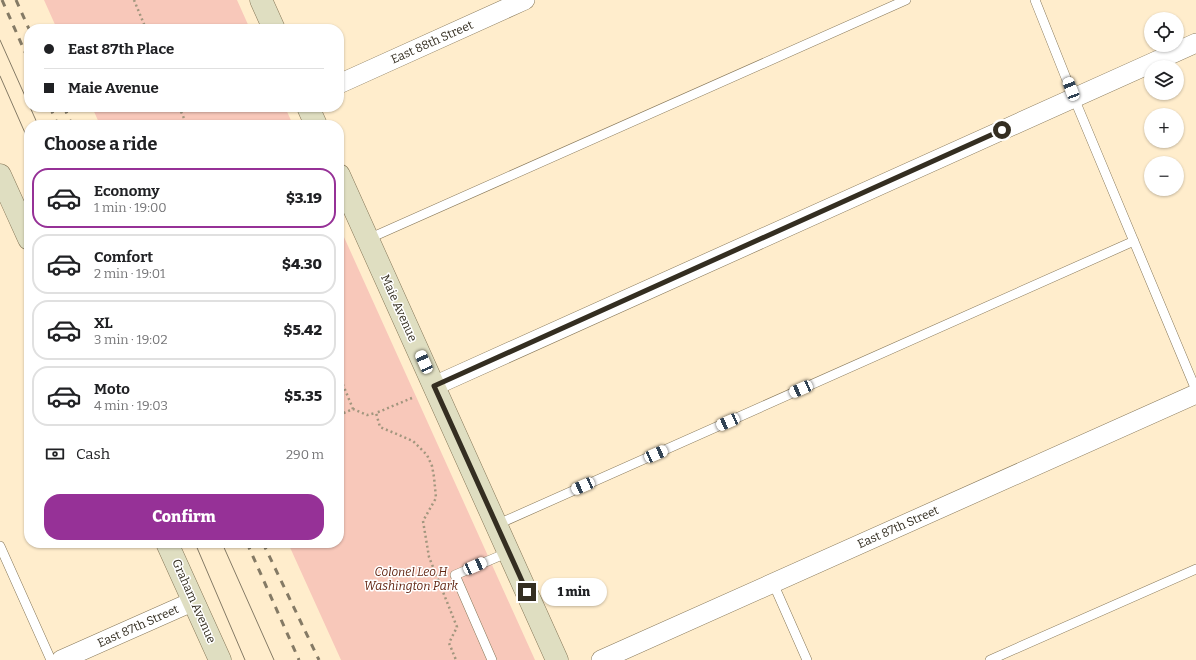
<!DOCTYPE html>
<meta charset="utf-8">
<style>
body{margin:0;font-family:Bitter,serif;background:#f6f6f6;color:#202124;height:100vh;display:flex;flex-direction:column;font-size:15px;white-space:nowrap}
*{box-sizing:border-box;margin:0}
p{font-size:13px;color:#757577}
.icon{flex:none;width:22px;height:22px;fill:none;stroke:currentColor;stroke-width:2;stroke-linecap:round;stroke-linejoin:round}
.map{position:relative;flex:1;overflow:hidden}
.details{position:absolute;left:24px;top:120px;width:320px;height:428px;display:flex;flex-direction:column;background:#fff;border-radius:16px;box-shadow:0 1px 3px #0004}
.details>*{flex:none}
.top-card{position:absolute;left:24px;top:24px;width:320px;height:88px;border-radius:16px;box-shadow:0 1px 3px #0004;display:grid;align-content:center;height:88px;padding:0 20px;background:#fff}
.buttons{position:absolute;left:1144px;top:12px;display:grid;gap:8px}
.buttons a{display:grid;place-items:center;width:40px;height:40px;border-radius:50%;background:#fff;box-shadow:0 1px 3px #0004;font-size:20px}
.end{position:absolute;width:18px;height:18px;margin:-9px;border:5px solid #342e21;background:#fff;box-shadow:0 0 0 2px #fff}
.from{border-radius:50%}
.bubble{position:absolute;height:28px;border-radius:14px;background:#fff;box-shadow:0 1px 3px #0004;font-size:13px;font-weight:800;line-height:28px;text-align:center}
.car{position:absolute;width:12px;height:24px;margin:-12px -6px;border-radius:5px;box-shadow:0 0 3px 1px #0007;background:linear-gradient(#fff 24%,#345 0 40%,#fff 0 76%,#345 0 86%,#fff 0)}
.top-card b{display:flex;align-items:center;gap:14px;height:38px;font-size:15px}
.top-card b+b{border-top:1px solid #e0e0e0}
.top-card i{width:10px;height:10px;background:#202124}
ul{padding:0;list-style:none}
li{display:flex;align-items:center;gap:12px;height:60px;margin:0 8px 6px;padding:0 12px;border:2px solid #e0e0e0;border-radius:16px}
li div{flex:1}
li b{display:block;font-size:15px}
li em{font-style:normal;font-weight:800}
li.active{border-color:#963197}
li>.icon{width:36px;height:36px;stroke-width:1.5}
h2{padding:0 20px;font-size:18px;line-height:48px}
.pay{display:flex;align-items:center;gap:10px;height:44px;padding:0 20px;font-size:15px}
.pay p{margin-inline-start:auto}
.button{display:flex;gap:8px;margin-top:auto;padding:8px 20px}
.button a{flex:1;height:46px;border-radius:16px;background:#963197;color:#fff;font-size:16px;font-weight:800;line-height:46px;text-align:center}
.map>svg:first-child{display:block}
.green{fill:#f8c8ba}
.lines{fill:none;stroke-linecap:round;stroke-linejoin:round}
.lane-casing{stroke:#867758;stroke-width:10}
.street-casing{stroke:#867758;stroke-width:20}
.secondary-casing{stroke:#867758;stroke-width:23}
.path{stroke:#a2967e;stroke-width:2.5;stroke-dasharray:2 3;stroke-linecap:butt}
.lane{stroke:#fff;stroke-width:9}
.street{stroke:#fff;stroke-width:19}
.secondary{stroke:#dfdec1;stroke-width:22}
.tram{stroke:#847a65;stroke-width:1}
.rail{stroke:#847a65;stroke-width:3;stroke-dasharray:7 7;stroke-linecap:butt}
.route{stroke:#342e21;stroke-width:5}
.labels{text-anchor:middle;dominant-baseline:central;stroke-width:3;stroke-linejoin:round;paint-order:stroke}
.street-label{font-size:12px;fill:#342e21;stroke:#fff}
.park-label{font-size:12px;font-style:italic;fill:#622512;stroke:#fff}
</style>
<div class="map">
<svg width="1196" height="660" viewBox="0 0 1196 660">
<rect width="100%" height="100%" fill="#ffedcc"/>
<!-- green -->
<path class="green" d="M44,0H237L250,29H57Z
M92,107H285L293,125H100Z
M339,226L535,660H341L288,543H339Z"/>
<g class="lines">
<!-- lane casing -->
<g class="lane-casing">
<path id="lane" d="M1035,0L1074,98L1196,390
M368,239L906,0
M496,525L1134,241
M0,546L51,660
M773,583L807,660
M492,660L455,575L509,552
M990,660L1196,569"/>
</g>
<!-- street casing -->
<g class="street-casing">
<path id="street" d="M339,84L525,0
M434,386L1196,43
M61,660L194,601
M601,660L1196,394"/>
</g>
<!-- secondary casing -->
<g class="secondary-casing">
<path id="secondary" d="M261,0L274,29
M308,107L316,125
M0,175L29,239
M339,175L557,660
M167,543L220,660"/>
</g>
<!-- path -->
<path class="path" d="M134,0L146,29
M179,107L187,125
M339,375L353,409
M412,398L376,413L380,427L413,441L427,455L432,466L434,477L436,498L423,521L429,557L457,627L449,643L456,660
M339,415L353,409L367,415L376,413"/>
<!-- lane -->
<use href="#lane" class="lane"/>
<!-- street -->
<use href="#street" class="street"/>
<!-- secondary -->
<use href="#secondary" class="secondary"/>
<!-- tram -->
<path class="tram" d="M0,40L29,105
M0,76L29,142
M30,107L38,125
M195,543L245,660
M222,543L274,660"/>
<!-- rail -->
<path class="rail" d="M2,0L29,61
M16,0L29,29
M50,107L58,125
M64,107L72,125
M247,543L299,660
M263,543L319,660"/>
</g>
<g class="lines">
<!-- route -->
<path class="route" d="M527,592L434,386L1002,130"/>
</g>
<g class="labels">
<!-- street labels -->
<g class="street-label">
<text transform="translate(432 42) rotate(-24)">East 88th Street</text>
<text transform="translate(399 308) rotate(66)">Maie Avenue</text>
<text transform="translate(898 527) rotate(-24)">East 87th Street</text>
<text transform="translate(194 601) rotate(66)">Graham Avenue</text>
<text transform="translate(138 626) rotate(-24)">East 87th Street</text>
</g>
<!-- park labels -->
<g class="park-label">
<text x="411" y="572">Colonel Leo H<tspan x="411" dy="14">Washington Park</tspan></text>
</g>
</g>
</svg>
<div class="buttons">
<a><svg class="icon" aria-label="locate" viewBox="0 0 24 24"><circle cx="12" cy="12" r="6"/><path d="M12 2v4M12 18v4M2 12h4M18 12h4"/></svg></a>
<a><svg class="icon" aria-label="layers" viewBox="0 0 24 24"><path d="M12 4l9 5-9 5-9-5zM3 14l9 5 9-5"/></svg></a>
<a>+</a>
<a>−</a>
</div>
<i class="end from" style="left:1002px;top:130px"></i>
<i class="end" style="left:527px;top:592px"></i>
<div class="bubble" style="left:541px;top:578px;width:66px">1 min</div>
<i class="car" style="left:1071px;top:89px;rotate:339deg"></i>
<i class="car" style="left:424px;top:362px;rotate:336deg"></i>
<i class="car" style="left:801px;top:389px;rotate:246deg"></i>
<i class="car" style="left:728px;top:422px;rotate:246deg"></i>
<i class="car" style="left:656px;top:454px;rotate:66deg"></i>
<i class="car" style="left:583px;top:486px;rotate:246deg"></i>
<i class="car" style="left:475px;top:566px;rotate:66deg"></i>
<div class="top-card">
<b><i class="from"></i>East 87th Place</b>
<b><i></i>Maie Avenue</b>
</div>
<section class="details">
<h2>Choose a ride</h2>
<ul>
<li class="active"><svg class="icon" aria-label="car" viewBox="0 0 24 24"><path d="M5 17H2v-5l4-1 3-4h7l3 4 3 1v5h-3M9 17h6M6 11h13"/><circle cx="7" cy="17" r="2"/><circle cx="17" cy="17" r="2"/></svg><div><b>Economy</b><p>1 min · 19:00</p></div><em>$3.19</em></li>
<li><svg class="icon" aria-label="car" viewBox="0 0 24 24"><path d="M5 17H2v-5l4-1 3-4h7l3 4 3 1v5h-3M9 17h6M6 11h13"/><circle cx="7" cy="17" r="2"/><circle cx="17" cy="17" r="2"/></svg><div><b>Comfort</b><p>2 min · 19:01</p></div><em>$4.30</em></li>
<li><svg class="icon" aria-label="car" viewBox="0 0 24 24"><path d="M5 17H2v-5l4-1 3-4h7l3 4 3 1v5h-3M9 17h6M6 11h13"/><circle cx="7" cy="17" r="2"/><circle cx="17" cy="17" r="2"/></svg><div><b>XL</b><p>3 min · 19:02</p></div><em>$5.42</em></li>
<li><svg class="icon" aria-label="car" viewBox="0 0 24 24"><path d="M5 17H2v-5l4-1 3-4h7l3 4 3 1v5h-3M9 17h6M6 11h13"/><circle cx="7" cy="17" r="2"/><circle cx="17" cy="17" r="2"/></svg><div><b>Moto</b><p>4 min · 19:03</p></div><em>$5.35</em></li>
</ul>
<div class="pay"><svg class="icon" aria-label="cash" viewBox="0 0 24 24"><path d="M3 7h18v10H3z"/><circle cx="12" cy="12" r="2"/></svg>Cash<p>290 m</p></div>
<div class="button"><a>Confirm</a></div>
</section>
</div>
